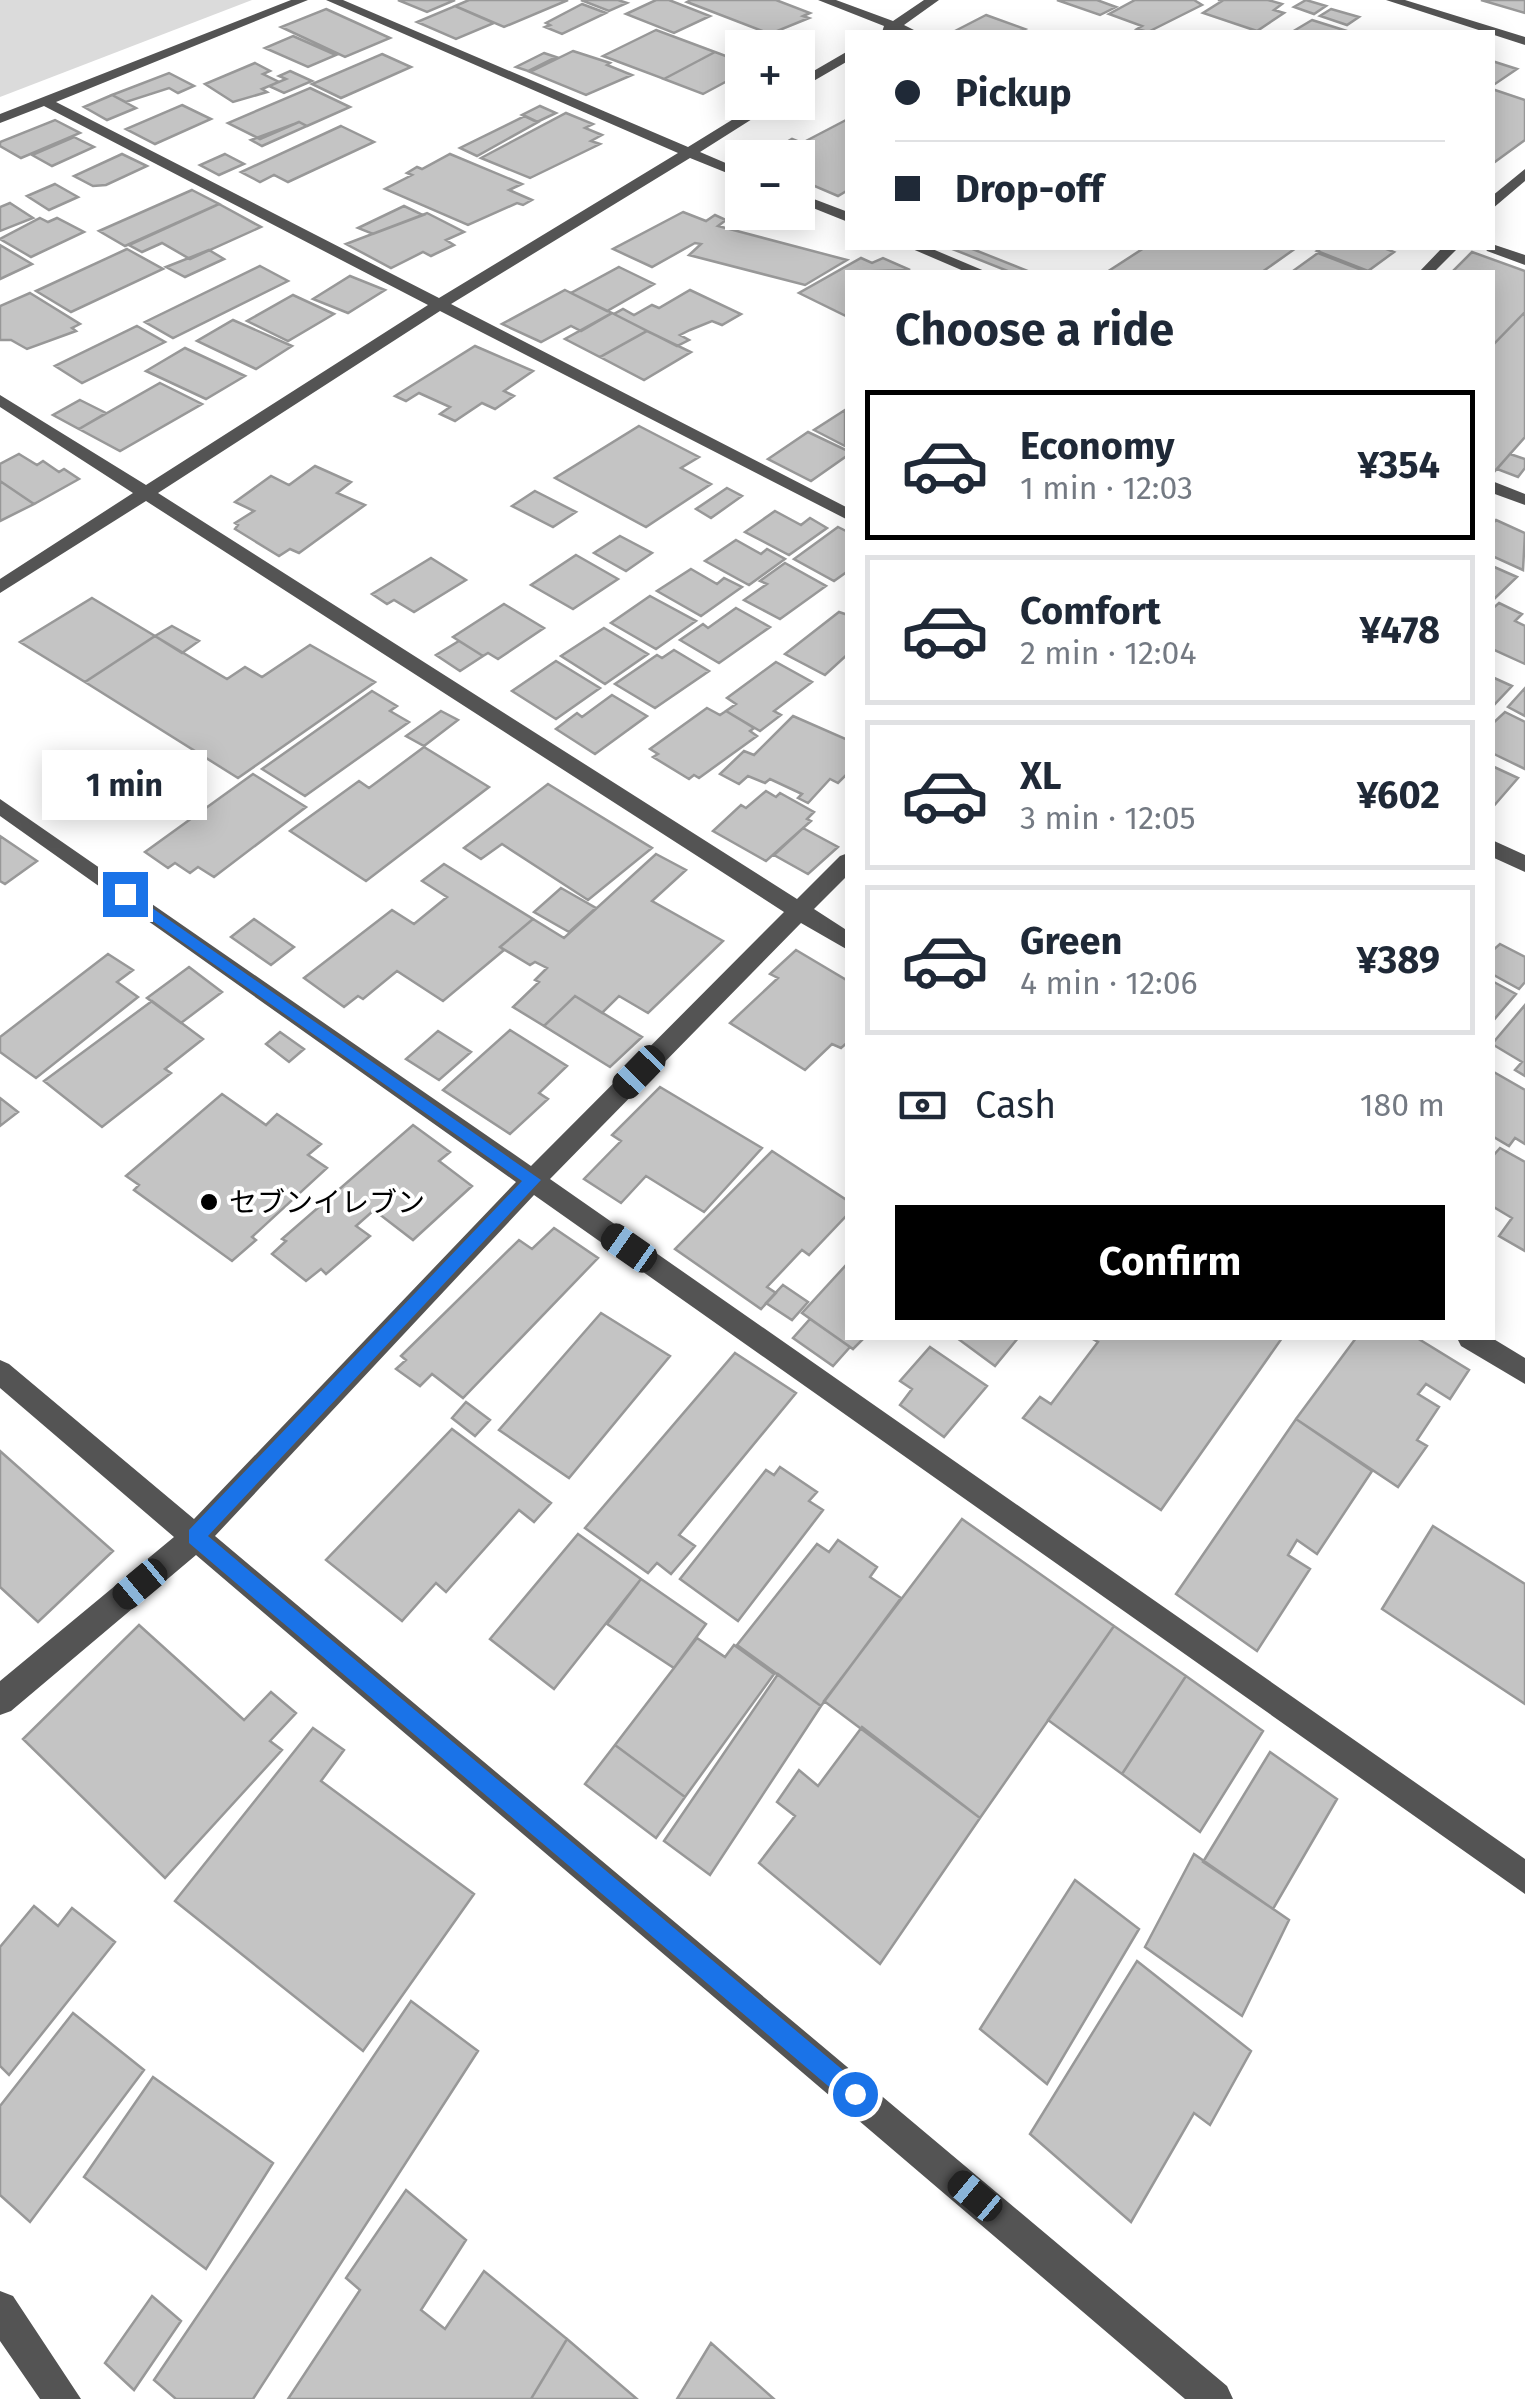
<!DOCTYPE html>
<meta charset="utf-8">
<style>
body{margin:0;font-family:"Fira Sans","Noto Sans JP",sans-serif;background:#f2f2f3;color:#1f2937;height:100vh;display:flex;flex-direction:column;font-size:38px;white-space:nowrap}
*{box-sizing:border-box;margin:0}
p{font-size:32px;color:#747a83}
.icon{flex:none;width:55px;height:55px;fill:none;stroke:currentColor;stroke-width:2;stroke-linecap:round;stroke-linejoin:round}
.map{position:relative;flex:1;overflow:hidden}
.sheet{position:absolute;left:845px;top:270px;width:650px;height:1070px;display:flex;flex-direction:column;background:#fff;border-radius:0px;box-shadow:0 5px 25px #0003}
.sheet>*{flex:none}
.guide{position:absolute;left:845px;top:30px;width:650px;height:220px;border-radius:0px;box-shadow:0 5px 25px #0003;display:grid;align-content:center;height:220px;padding:0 50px;background:#fff}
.fabs{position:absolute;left:725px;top:30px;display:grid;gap:20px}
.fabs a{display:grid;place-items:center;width:90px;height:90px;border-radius:0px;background:#fff;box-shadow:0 5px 25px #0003;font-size:50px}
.end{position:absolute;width:45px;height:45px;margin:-22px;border:12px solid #1a73e8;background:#fff;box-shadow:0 0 0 5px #fff}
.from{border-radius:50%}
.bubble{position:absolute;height:70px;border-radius:0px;background:#fff;box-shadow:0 5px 25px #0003;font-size:32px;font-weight:700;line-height:70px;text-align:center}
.car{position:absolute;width:30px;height:60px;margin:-30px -15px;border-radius:12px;box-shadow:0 0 8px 2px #0007;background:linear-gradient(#222 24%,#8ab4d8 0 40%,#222 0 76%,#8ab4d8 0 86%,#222 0)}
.guide b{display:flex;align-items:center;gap:35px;height:95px;font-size:38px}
.guide b+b{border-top:2px solid #e0e1e3}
.guide i{width:25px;height:25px;background:#1f2937}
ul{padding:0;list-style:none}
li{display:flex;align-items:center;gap:30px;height:150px;margin:0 20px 15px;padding:0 30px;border:5px solid #e0e1e3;border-radius:0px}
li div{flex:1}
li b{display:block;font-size:38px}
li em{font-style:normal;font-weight:700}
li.selected{border-color:#000}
li>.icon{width:90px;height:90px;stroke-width:1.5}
h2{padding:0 50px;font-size:45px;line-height:120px}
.pay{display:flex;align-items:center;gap:25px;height:110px;padding:0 50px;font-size:38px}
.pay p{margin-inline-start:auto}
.action{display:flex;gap:20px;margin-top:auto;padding:20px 50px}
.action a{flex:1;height:115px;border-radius:0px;background:#000;color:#fff;font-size:40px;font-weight:700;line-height:115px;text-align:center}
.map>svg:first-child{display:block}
.green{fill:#dbdbdb}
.building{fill:#c4c4c4;stroke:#989898;stroke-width:2.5}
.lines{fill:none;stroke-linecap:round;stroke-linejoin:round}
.minor{fill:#545454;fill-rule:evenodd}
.route{fill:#1a73e8}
.poi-dot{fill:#000;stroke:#fff;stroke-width:4}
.labels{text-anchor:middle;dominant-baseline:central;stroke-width:8;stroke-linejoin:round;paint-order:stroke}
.poi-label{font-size:28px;fill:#000;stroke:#fff;text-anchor:start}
</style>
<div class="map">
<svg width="1525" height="2399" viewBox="0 0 1525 2399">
<rect width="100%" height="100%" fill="#fff"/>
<!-- green -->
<path class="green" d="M0,0H252L0,97Z"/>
<!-- building -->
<path class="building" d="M398,0H455L427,12Z
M469,0H568L504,27L455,6Z
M581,0H618L627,3L609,11Z
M656,0H669L710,16L674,33L626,14Z
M691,0H776L810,13L803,16L809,18L770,34L687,2Z
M1057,0H1097L1116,7L1100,15Z
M1135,0H1194L1202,5L1148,32L1137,29L1142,26L1109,14Z
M1218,0H1268L1282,4L1274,10L1284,13L1257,31L1203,13L1222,1Z
M1306,0L1326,6L1314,14L1294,7Z
M1481,0H1525V13Z
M582,4L606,13L562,34L545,27L550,25L546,23Z
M455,6L494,23L456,39L417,22Z
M326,9L390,38L345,57L281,27Z
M1331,9L1359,17L1347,25L1320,16Z
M986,15L1025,29L1018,32H953Z
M1312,20L1350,32H1292Z
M656,30L715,52L664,79L603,56Z
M293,36L336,55L308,67L265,48Z
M573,51L610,63L607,65L632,75L586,95L530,72Z
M715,52L742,62V73L703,94L664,79Z
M544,53L556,57L528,71L516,67Z
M382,54L411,67L341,98L312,84Z
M1492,61L1517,69L1492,86Z
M255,63L270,71L263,74L279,82L262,89L267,92L233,102L205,84Z
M290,71L312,81L284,93L269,86L286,79L279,76Z
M169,73L194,86L178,93L169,88L126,102L112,95Z
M310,88L350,107L307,126L299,122L260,139L228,123Z
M1492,89L1525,100V140L1492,164Z
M112,95L136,108L107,120L84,107Z
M182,105L211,119L155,144L126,129Z
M540,106L556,113L537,122L522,115Z
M566,113L593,124L585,128L602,135L591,141L600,144L530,178L481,158Z
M525,116L538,122L477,156L460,148Z
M848,119V190L838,196L798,179V158H759L792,139L802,143Z
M55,120L80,133L21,158L0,146V142Z
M299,122L307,126L262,146L251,140Z
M341,126L374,142L288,182L274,175L260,182L241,172Z
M74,137L94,147L52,166L32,155Z
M122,154L147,166L106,185L93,186L74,176Z
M225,154L244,164L219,175L200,165Z
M450,154L522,184L509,190L532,200L523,205L517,203L468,225L385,189L412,175L407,173L417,167L422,169Z
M55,184L78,197L49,210L27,196Z
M192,190L219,204L125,246L99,231Z
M10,203L33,218L0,231V207Z
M219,204L261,227L190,259L162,243L142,252L129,245Z
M404,206L423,215L373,234L358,228Z
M683,212L706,221L715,215L726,220L718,226L847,260L805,285L689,255L701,244L695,243L652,267L613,249Z
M427,213L464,232L446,240L454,245L431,256L423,252L391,268L346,244Z
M40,218L48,222L57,218L84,232L31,257L0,239Z
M0,245L32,264L0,279Z
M950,248H970L1030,272H1010Z
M1144,248H1296L1262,272H1107Z
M1322,248H1384L1394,252L1368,271L1317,251Z
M127,249L163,269L71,312L36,291Z
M209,250L224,259L185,277L166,267Z
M1472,252L1525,271V312L1492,346V272H1452Z
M1318,253L1367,272L1293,271Z
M861,258L872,263L883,258L910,270L848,272L846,316L799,293Z
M260,266L288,281L173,338L145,322Z
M619,267L654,284L607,311L571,293Z
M350,276L385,290L348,313L313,299Z
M565,290L612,313L581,331L571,326L541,342L502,324Z
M690,290L741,314L722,325L712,321L690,330L680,335L689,340L677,346L614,314L623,309L634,315L652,305L659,308Z
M30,293L80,324L72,328L76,331L27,349L11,340H0V306Z
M293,295L334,314L288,341L247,321Z
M1525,312V437L1494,472L1492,346Z
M612,313L647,331L600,357L565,339Z
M233,320L292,346L256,369L197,341Z
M137,326L165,342L82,383L55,366Z
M647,331L691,352L644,380L600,357Z
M475,346L533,371L504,391L514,396L495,409L482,403L455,421L440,414L450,407L419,393L406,401L395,396Z
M185,348L245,376L206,399L146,371Z
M160,383L202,404L120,451L79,429Z
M80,400L106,413L79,429L53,415Z
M845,410V446L814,430Z
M639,426L699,457L681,468L711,484L646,527L555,478Z
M808,432L848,451V455L811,481L768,459Z
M19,454L37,465L43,461L59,472L64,469L79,479L34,504L0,481V464Z
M1510,454L1525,459V468L1518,477L1497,469Z
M315,466L351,482L337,493L365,505L299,553L290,549L279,556L235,529L238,525L235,523L254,511L235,502L271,476L289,485Z
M0,481L34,504L0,521Z
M727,488L742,496L711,518L696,509Z
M535,491L576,512L553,527L512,506Z
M775,511L801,525L810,518L827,528L789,555L745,532Z
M1496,520L1525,533L1523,570L1492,556V524Z
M838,527L848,532V571L834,581L794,559Z
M620,536L652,553L626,571L594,553Z
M736,540L761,554L767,549L785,559L749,585L705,561Z
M576,555L618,579L573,609L531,585Z
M431,558L466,580L414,612L394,600L387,604L372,594Z
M785,563L826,586L780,619L744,600L767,584L760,581Z
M1492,566L1517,577L1492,601Z
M691,569L717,584L724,578L742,587L701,616L657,591Z
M650,596L696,621L656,649L611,623Z
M92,598L155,636L85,682L20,642Z
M1499,603L1522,614L1515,621L1525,626V664L1492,649V609Z
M504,604L544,628L498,659L488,653L483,656L453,637Z
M736,608L770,627L719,663L680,640L703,624L708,628Z
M839,612L848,615V654L825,675L785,654Z
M172,626L199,641L182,653L155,636Z
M604,628L648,654L605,684L561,656Z
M155,636L227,679L245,667L262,677L310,645L375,682L238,778L85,682Z
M459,641L483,656L460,671L436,655Z
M674,650L709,671L655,708L615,684L657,655L662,658Z
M556,661L600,688L556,719L512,691Z
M776,662L812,682L774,711L781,715L760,731L726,711L736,704L727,698Z
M1492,677L1512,686L1492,707Z
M1525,688V716L1508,707Z
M372,691L397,706L390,711L409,722L305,796L262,769Z
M612,695L647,716L595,754L556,729L577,713L582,717Z
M707,708L720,715L726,711L754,728L750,731L757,736L699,778L694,775L689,779L653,757L658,754L650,749Z
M441,711L458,720L424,746L406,736Z
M1505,712L1525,722V769L1492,753V724Z
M793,716L848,740V773L838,783L830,779L808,803L798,798L802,794L770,779L765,783L748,776L739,784L720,774L744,751L754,755Z
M424,747L489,787L366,881L290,831L359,781L369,788Z
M1492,766L1518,778L1492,808Z
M253,774L306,807L214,877L198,867L190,873L175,863L168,868L145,852Z
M548,784L652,848L588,900L502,844L481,859L464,848Z
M766,791L776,797L780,793L814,812L807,819L811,821L766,861L713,831L741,805L746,808Z
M803,828L838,847L808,874L774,855Z
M0,836L37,861L5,884L0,881Z
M656,854L686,870L652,901L723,941L648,1013L619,996L602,1013L575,996L544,1026L513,1007L539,982L535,980L547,968L535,962L530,965L500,947L533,919L564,938Z
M444,864L533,919L500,947L504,950L443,1001L397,971L363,999L358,996L344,1007L304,978L392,910L414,924L447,897L422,881Z
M561,888L596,908L569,932L534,912Z
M254,919L294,947L271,965L231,937Z
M1500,944L1525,957V982L1519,989L1492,974V951Z
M796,950L848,981V1042L841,1048L832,1044L805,1070L730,1023L778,978L770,974Z
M108,954L133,970L117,982L138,997L36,1078L0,1052V1037Z
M189,967L222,992L181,1023L147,998Z
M1492,981L1516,994L1492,1022Z
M575,996L642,1037L610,1067L544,1026Z
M152,1001L203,1039L165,1069L171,1073L102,1127L44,1081Z
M1525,1005V1076L1515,1070L1522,1062L1492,1044Z
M510,1030L567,1066L539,1093L548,1099L510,1134L443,1090Z
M438,1031L471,1052L439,1080L406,1059Z
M280,1032L304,1049L289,1062L266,1044Z
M1492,1071L1525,1090V1144L1515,1138L1509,1146L1492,1136Z
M660,1087L762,1148L704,1212L646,1176L621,1203L584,1179L621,1141L612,1135Z
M222,1094L266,1125L277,1114L321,1144L308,1155L327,1168L252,1237L256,1240L232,1261L134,1190L139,1185L126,1176Z
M0,1098L18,1112L0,1126Z
M413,1125L450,1152L439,1161L472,1186L413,1240L374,1210L356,1226L370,1236L326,1274L321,1269L306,1281L272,1254L286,1241L282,1239Z
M1500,1148L1525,1162V1251L1499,1236L1512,1218L1492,1206V1157Z
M772,1151L848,1201V1214L809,1255L802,1250L767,1287L776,1293L761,1309L675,1249Z
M554,1228L598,1258L463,1398L432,1374L420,1386L396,1369L406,1360L401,1356L519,1240L532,1249Z
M847,1264L848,1338H864L853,1349L802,1313Z
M783,1285L808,1302L792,1320L766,1303Z
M601,1313L670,1356L569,1478L499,1430Z
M810,1319L850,1347L833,1366L793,1338Z
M957,1338H1018L995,1366Z
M1091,1338H1282L1161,1510L1023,1418L1040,1397L1051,1404L1098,1342Z
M1356,1338H1417L1469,1370L1450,1399L1426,1384L1418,1394L1439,1407L1417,1440L1427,1446L1398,1487L1296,1419Z
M930,1347L987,1386L944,1437L900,1405L912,1389L900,1381Z
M735,1353L796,1393L679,1535L695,1546L671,1574L657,1563L648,1573L585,1528Z
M466,1402L490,1420L475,1436L452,1418Z
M1296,1419L1372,1471L1317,1554L1297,1540L1288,1555L1310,1569L1257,1651L1176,1594Z
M452,1429L551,1503L534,1522L519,1510L446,1592L436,1583L402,1621L326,1560Z
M0,1451L113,1551L38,1622L0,1587Z
M780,1467L817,1492L809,1501L823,1510L738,1621L680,1579L766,1470L774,1475Z
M962,1519L1114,1626L980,1818L824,1701Z
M1433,1526L1525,1584V1704L1382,1609Z
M578,1534L641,1579L554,1689L490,1639Z
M838,1540L877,1567L870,1577L901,1598L821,1706L737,1645L817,1544L829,1552Z
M641,1579L706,1624L674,1668L607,1624Z
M139,1625L244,1720L271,1692L296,1713L270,1741L282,1750L165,1878L23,1739Z
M1114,1626L1186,1676L1122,1774L1048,1720Z
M697,1638L725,1657L734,1645L774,1674L685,1797L615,1745Z
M778,1674L821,1706L710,1875L664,1841Z
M1186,1676L1263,1731L1200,1832L1122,1774Z
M862,1727L980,1818L880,1964L759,1863L795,1816L777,1802L799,1770L818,1786Z
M313,1728L344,1750L321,1781L474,1894L363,2051L175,1901Z
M615,1745L685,1797L656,1838L585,1784Z
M1270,1752L1337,1799L1273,1909L1203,1862Z
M1194,1854L1289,1920L1242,2016L1145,1947Z
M1075,1880L1139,1929L1047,2084L980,2029Z
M34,1906L58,1926L72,1908L115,1942L9,2075L0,2066V1947Z
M1137,1961L1251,2051L1210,2125L1194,2113L1131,2222L1030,2134Z
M411,2001L478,2051L253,2399H176L154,2380Z
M73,2013L144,2070L30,2222L0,2195V2106Z
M153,2077L273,2163L206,2269L84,2177Z
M406,2190L466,2240L421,2310L445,2329L484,2271L567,2339L531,2399H288L360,2290L346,2278Z
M152,2296L181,2321L134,2390L105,2363Z
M567,2339L637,2399H531Z
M711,2343L774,2399H677Z"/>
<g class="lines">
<!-- minor -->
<path class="minor" d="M291,0H308L56,102L439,298L678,153L326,0H343L688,147L761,102H779L700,152L742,170V179L690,158L451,304L848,508V520L440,311L158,493L797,899L840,856L848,853V875L814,909L848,931V950L801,923L550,1179L1525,1859V1894L534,1195L215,1536L1227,2386L1233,2399H1185L196,1555L11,1711L0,1715V1681L174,1537L0,1388V1360L9,1364L194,1519L516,1182L0,816V799L531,1166L784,912L146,501L0,593V579L133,493L0,407V395L146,485L428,305L44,106L0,123V114Z
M818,0H836L893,21L924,0H939L904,25L918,32H882L884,26Z
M1386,0H1405L1525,37V45Z
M848,51V61L798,90V80Z
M1525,169V181L1492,209V196Z
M798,193L848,212V222L798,202Z
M1492,244L1525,255V265L1487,251L1485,248H1492Z
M910,248H930L987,272H966Z
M1442,248H1458L1434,272H1419Z
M1492,481L1525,494V505L1492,493Z
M1492,840L1525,855V872L1492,857Z
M1457,1338H1492L1525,1358V1384L1461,1346Z
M0,2291L13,2296L81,2399H40L0,2341Z"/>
</g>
<!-- route -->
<path class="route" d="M125,889L541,1180L208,1536L863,2087L866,2094L863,2102L855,2106L847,2102L189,1543V1530L522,1181L120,898L118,894Z"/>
<!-- markers -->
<circle class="poi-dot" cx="209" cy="1202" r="10"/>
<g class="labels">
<!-- poi labels -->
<g class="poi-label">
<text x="229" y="1202">セブンイレブン</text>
</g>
</g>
</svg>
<div class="fabs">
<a>+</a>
<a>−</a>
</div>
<i class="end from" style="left:855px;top:2094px"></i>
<i class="end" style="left:125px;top:894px"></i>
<div class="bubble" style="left:42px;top:750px;width:165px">1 min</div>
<i class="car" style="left:639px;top:1072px;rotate:224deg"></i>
<i class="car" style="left:629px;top:1248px;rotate:305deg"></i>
<i class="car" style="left:140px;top:1584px;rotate:230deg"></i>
<i class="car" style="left:975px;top:2196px;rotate:310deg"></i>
<div class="guide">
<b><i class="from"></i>Pickup</b>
<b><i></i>Drop-off</b>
</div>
<section class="sheet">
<h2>Choose a ride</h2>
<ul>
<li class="selected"><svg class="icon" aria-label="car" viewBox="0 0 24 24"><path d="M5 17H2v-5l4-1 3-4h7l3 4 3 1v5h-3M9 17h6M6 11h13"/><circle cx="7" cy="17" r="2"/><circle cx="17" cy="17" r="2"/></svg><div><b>Economy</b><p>1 min · 12:03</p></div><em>¥354</em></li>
<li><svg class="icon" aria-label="car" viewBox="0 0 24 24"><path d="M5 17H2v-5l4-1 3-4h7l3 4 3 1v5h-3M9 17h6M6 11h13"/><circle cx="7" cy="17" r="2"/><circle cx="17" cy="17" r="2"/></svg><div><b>Comfort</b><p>2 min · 12:04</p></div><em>¥478</em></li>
<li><svg class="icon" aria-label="car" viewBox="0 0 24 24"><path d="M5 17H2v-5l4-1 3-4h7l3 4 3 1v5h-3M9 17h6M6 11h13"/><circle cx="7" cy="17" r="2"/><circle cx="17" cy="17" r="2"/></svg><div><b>XL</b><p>3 min · 12:05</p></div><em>¥602</em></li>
<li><svg class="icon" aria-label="car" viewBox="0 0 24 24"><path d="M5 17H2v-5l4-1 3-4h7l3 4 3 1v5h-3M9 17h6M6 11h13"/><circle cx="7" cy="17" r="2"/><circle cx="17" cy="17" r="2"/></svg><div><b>Green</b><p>4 min · 12:06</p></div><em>¥389</em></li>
</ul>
<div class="pay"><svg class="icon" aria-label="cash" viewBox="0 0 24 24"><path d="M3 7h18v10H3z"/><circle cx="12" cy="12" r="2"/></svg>Cash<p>180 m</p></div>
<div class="action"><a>Confirm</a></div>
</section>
</div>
